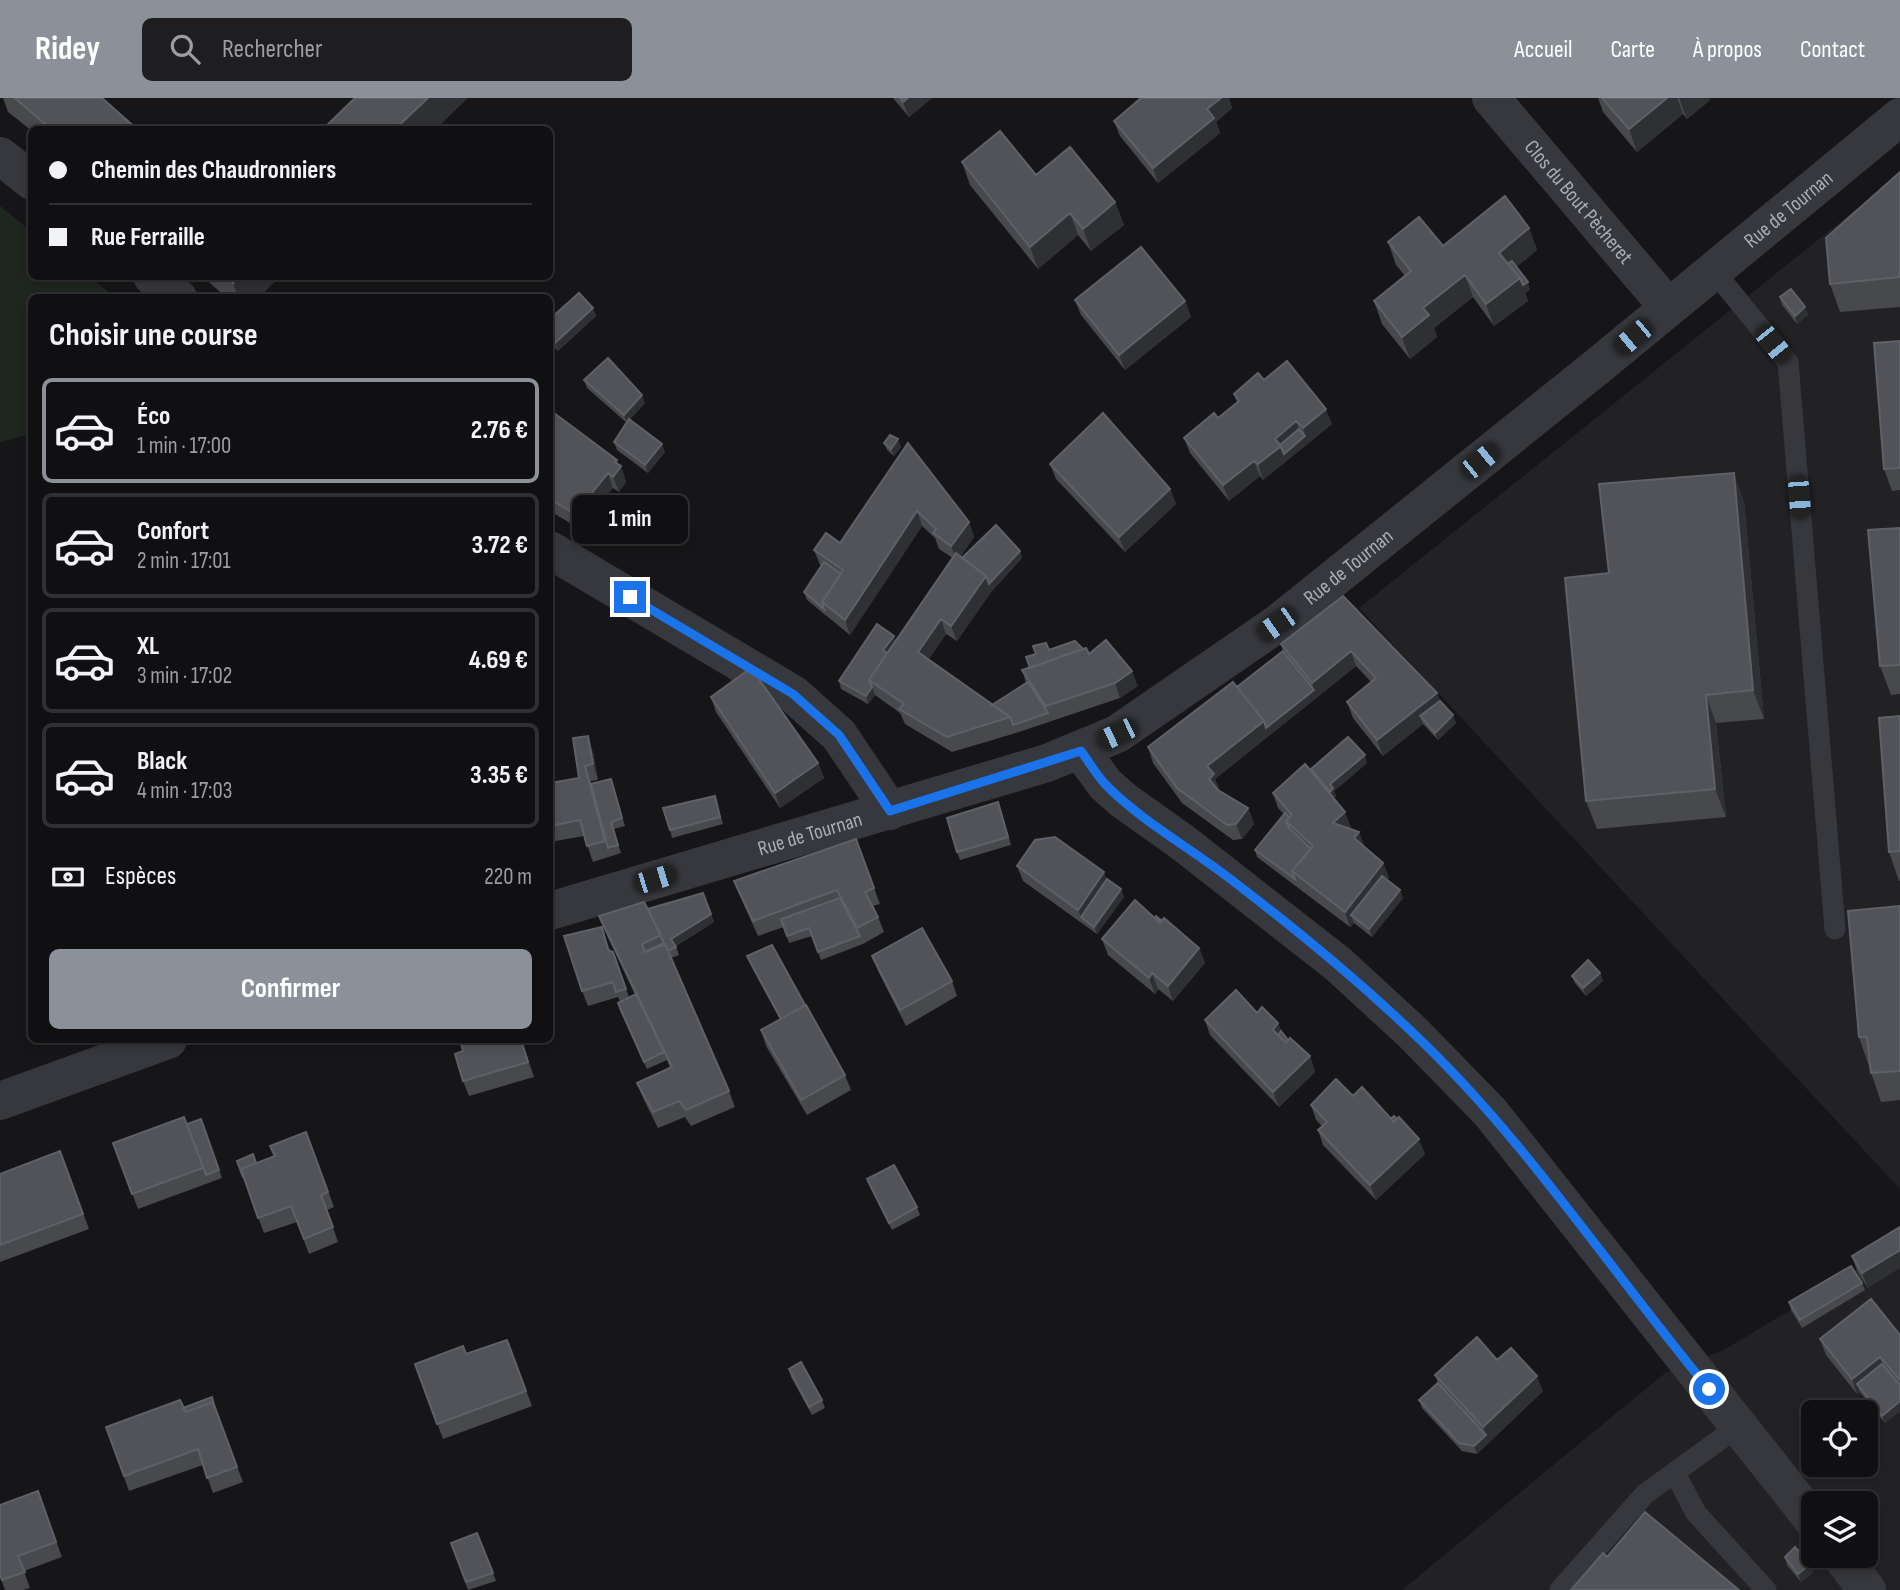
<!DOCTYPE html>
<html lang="fr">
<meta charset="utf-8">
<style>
body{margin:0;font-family:"Sofia Sans Condensed",sans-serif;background:#1e1e20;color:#f1f3f6;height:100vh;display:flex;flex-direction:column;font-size:26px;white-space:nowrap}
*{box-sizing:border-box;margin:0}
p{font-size:23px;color:#9c9d9f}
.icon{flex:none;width:38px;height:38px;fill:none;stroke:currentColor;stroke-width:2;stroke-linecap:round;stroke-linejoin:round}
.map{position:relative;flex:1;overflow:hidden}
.panel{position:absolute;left:28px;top:196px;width:525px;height:749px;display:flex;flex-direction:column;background:#101012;border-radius:10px;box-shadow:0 4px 10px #0003,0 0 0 2px #303032}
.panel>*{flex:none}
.hud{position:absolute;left:28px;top:28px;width:525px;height:154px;border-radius:10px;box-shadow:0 4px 10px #0003,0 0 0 2px #303032;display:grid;align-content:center;height:154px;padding:0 21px;background:#101012}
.controls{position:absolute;left:1801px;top:1302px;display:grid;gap:14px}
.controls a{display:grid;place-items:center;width:77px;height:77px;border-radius:10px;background:#101012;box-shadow:0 4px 10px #0003,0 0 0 2px #303032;font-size:35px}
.end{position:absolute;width:32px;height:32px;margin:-16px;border:9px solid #1a73e8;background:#fff;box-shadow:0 0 0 4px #fff}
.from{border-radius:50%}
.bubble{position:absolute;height:49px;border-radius:10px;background:#101012;box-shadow:0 4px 10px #0003,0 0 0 2px #303032;font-size:23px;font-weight:700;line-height:49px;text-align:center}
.car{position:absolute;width:21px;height:42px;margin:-21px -10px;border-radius:9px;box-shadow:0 0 5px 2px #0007;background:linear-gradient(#222 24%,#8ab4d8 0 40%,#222 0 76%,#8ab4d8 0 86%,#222 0)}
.hud b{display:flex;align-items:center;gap:24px;height:66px;font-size:26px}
.hud b+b{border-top:2px solid #303032}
.hud i{width:18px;height:18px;background:#f1f3f6}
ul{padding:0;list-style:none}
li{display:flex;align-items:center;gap:21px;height:105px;margin:0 14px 10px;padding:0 7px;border:4px solid #303032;border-radius:10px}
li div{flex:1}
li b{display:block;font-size:26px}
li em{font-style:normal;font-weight:700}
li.on{border-color:#8c9099}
li>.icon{width:63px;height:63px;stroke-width:1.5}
h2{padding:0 21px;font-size:32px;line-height:84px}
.pay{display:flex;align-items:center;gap:18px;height:77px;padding:0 21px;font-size:26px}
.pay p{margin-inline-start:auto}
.button{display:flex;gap:14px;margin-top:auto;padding:14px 21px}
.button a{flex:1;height:80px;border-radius:10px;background:#8c9099;color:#fff;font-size:28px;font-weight:700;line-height:80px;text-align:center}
header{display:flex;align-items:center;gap:42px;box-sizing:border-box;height:98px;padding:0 35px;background:#8c9099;color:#fff}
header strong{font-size:33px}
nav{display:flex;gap:38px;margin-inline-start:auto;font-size:24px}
.search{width:490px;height:63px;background:#1e1e20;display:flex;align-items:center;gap:18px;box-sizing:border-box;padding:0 24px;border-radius:10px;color:#9c9d9f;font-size:26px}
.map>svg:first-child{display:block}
.built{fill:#222225;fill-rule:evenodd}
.green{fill:#1e261f}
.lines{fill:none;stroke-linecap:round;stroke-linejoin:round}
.service{stroke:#37383d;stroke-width:21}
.minor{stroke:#37383d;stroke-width:38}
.tertiary{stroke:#37383d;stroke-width:38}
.wall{fill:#47494d}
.shaded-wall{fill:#2f3033}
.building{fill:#525359;stroke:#5f6168;stroke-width:2}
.route{stroke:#1a73e8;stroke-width:9}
.labels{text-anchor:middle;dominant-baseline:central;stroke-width:7;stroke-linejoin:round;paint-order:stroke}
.street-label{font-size:21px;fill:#a8adb8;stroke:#111113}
</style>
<header>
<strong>Ridey</strong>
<div class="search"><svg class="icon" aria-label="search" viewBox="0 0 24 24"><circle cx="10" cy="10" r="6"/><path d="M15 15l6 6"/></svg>Rechercher</div>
<nav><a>Accueil</a><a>Carte</a><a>À propos</a><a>Contact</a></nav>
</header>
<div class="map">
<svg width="1900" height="1492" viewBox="0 0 1900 1492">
<rect width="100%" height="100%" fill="#161618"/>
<!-- built -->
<path class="built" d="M1900,76V1091L1359,510Z
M1900,1146V1492H1402L1665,1275L1724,1252ZM1813,1314H1866V1367H1813ZM1813,1405H1866V1458H1813Z"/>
<!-- green -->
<path class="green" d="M0,108L31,133L32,178L89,179L116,199L32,200L31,336L0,344Z"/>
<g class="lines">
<!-- service -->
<path class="service" d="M1713,172L1788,264L1835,831
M1675,1375L1696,1415L1766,1492
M1560,1492L1645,1396L1740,1327"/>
<!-- minor -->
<g class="minor">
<path id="s1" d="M1491,0L1668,209"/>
<path d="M0,58L32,83"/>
<path d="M152,178L178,200"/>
<path d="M550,452L793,596L839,637L890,713"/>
<path d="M1081,653L1105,686L1123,702L1182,744L1338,866L1413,935L1490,1014L1813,1422"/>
<path d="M1841,1458L1867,1492"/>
</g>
<!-- tertiary -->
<g class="tertiary">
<path id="s2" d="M550,813L1047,665L1117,636L1277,526L1598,268L1900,19"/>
<path d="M0,1003L168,942"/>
</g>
</g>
<!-- wall -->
<path class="wall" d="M3,0H102L138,32H32V33L8,14Z
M893,0H932L909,19Z
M1141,0H1229L1232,10L1216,24L1220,35L1158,85L1120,38L1114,23Z
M1598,0H1709L1710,2L1687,21L1683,16L1637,54L1603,14Z
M962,64L1036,77L1115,104L1124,127L1091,153L1078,137L1038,171L970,87Z
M1900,74V209L1840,214L1830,186Z
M1529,130L1537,152L1516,169L1530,191L1525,195L1528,203L1494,228L1473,199L1434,230L1437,239L1410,261L1382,226L1374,203L1405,178L1396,167L1388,144L1443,148Z
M202,178H280L258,200H227Z
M1780,199L1805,209L1808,217L1797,226L1782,207Z
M1075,202L1185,203L1191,219L1125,272L1081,217Z
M593,210L596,218L558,253L550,244V221Z
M1900,243V392L1892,393L1884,371Z
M584,282L645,305L629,322L665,354L648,375L617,352L614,344L627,325L587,290Z
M1264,282L1332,326L1263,382L1260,378L1229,403L1190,355L1184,340L1218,320L1237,304L1234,296Z
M550,312L621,368L626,384L619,394L613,390L580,431L550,413Z
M884,345L901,349L894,358L887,352Z
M908,345L969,424L974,439L960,459L962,460L1020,453L1022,460L991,494L957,543L946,536L928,562L992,607L1026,585L1022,572L1030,570L1049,552L1083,551L1138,588L1120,600L1016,635L952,654L905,626L900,615L875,597L868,606L841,591L839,583L896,543L953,460L939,451L935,440L922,428L850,537L807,502L804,494L822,468L820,467L814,452L840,445Z
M1050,366L1170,391L1176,406L1125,454L1056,381Z
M1744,403L1764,621L1716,625L1726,719L1597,731L1586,703Z
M1900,430V596L1891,597L1880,568Z
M1343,498L1437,595L1440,603L1456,625L1438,642L1423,626L1383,658L1353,620L1347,604L1371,584L1356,568L1215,681L1219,691L1218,692L1248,710L1254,726L1242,741L1233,742L1182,705L1153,665L1148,649L1237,589L1283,553L1281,546Z
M711,599L818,665L824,680L780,710L716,614Z
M1900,618V783H1899L1889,754Z
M573,640L593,654L598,682L591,683V686L611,681L625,728L614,731L621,755L593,764L584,738L550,744V685L579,680Z
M1367,665L1334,693L1336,698L1334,700L1351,729L1349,731L1359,734L1364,749L1383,765L1389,780L1387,782L1403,800L1372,839L1354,825L1350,829L1257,759L1255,752L1284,716L1278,710L1273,695L1312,674L1311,671Z
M715,698L723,726L672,740L670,732Z
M1001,712L1011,747L960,762L957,754Z
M856,741L880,806L873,808L878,819L884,834L863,846L821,862L812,838L789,845L784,829L758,838L740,798L734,783Z
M1017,768L1107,781L1121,791L1124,799L1097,836L1023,783Z
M703,795L714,824L676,848L679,857L671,860L729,993L735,1009L691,1028L685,1019L658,1030L643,1000L637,985L670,970L667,962L647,971L620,913L618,905L620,904L618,899L588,908L582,893L607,844L610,852L613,854L629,899L635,897L605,833L599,818L648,811Z
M1900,808V1002L1881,1004L1859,939Z
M1155,820L1162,823L1199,850L1205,865L1173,903L1158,891L1155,896L1108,857L1102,841Z
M747,858L805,907L845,977L851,992L807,1017L766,948L761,932L780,921L750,866Z
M872,858L952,883L957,898L906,928L878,873Z
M1600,875L1603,883L1586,898L1575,885L1572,878Z
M1257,915L1278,925L1281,933L1288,942L1310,958L1315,974L1279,1009L1210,937L1205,922Z
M460,942H522L534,979L469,998L463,983V953Z
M1353,998L1391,1021L1425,1056L1376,1102L1323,1047L1318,1032L1322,1028L1316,1022L1311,1007Z
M201,1021L222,1080L138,1111L113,1045L187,1026Z
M306,1034L334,1109L327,1112L338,1144L309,1156L297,1124L264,1135L237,1063L256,1065L274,1058L270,1048Z
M60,1053L89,1131L0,1164V1076Z
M867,1081L917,1109L920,1117L892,1132L870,1089Z
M1900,1129L1868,1190L1857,1173L1852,1158Z
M1862,1185L1865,1192L1802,1230L1791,1212L1789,1204Z
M1900,1237V1313L1885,1325L1860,1294L1857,1296L1826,1257L1820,1241Z
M507,1242L532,1308L443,1341L415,1266L466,1256Z
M1497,1262L1543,1293L1477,1356L1462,1353L1422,1310L1419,1302L1438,1285L1435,1277Z
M789,1271L822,1302L825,1310L812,1317L791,1279Z
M183,1310L218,1318L243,1384L213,1395L203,1367L129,1393L106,1329Z
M38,1393L62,1459L24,1473L30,1490L23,1492H5L0,1478Z
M477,1435L496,1483L468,1492L451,1445Z
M1785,1459L1810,1466L1813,1474L1801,1484L1787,1467Z"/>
<!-- shaded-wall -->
<path class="shaded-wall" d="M428,0H468L435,32H394Z
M908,0H932L909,19L903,4Z
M1221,0H1229L1232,10L1216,24L1220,35L1158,85L1153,70L1207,11Z
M1667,0H1677L1683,16L1637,54L1629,31Z
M1679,0H1709L1710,2L1687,21Z
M1115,104L1124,127L1091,153L1083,131Z
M1070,115L1078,137L1038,171L1030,149Z
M1529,130L1537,152L1509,175L1499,155Z
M1465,177L1473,199L1434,230L1437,239L1410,261L1402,239L1423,210Z
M239,178H280L258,200H238L233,185Z
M1520,180L1528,184L1530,191L1525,195L1528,203L1494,228L1486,206Z
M1185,203L1191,219L1125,272L1119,257Z
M1805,209L1808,217L1797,226L1795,218Z
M593,210L596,218L558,253L555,245Z
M642,297L645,305L627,325L624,317Z
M1326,311L1332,326L1286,363L1284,356L1305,338L1303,330Z
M1296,323L1302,338L1283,354L1286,363L1263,382L1258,366L1275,341Z
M898,341L901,349L894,358L891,351Z
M662,346L665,354L648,375L645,367Z
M617,362L620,370L621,368L626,384L619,394L613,379L615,364Z
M1254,363L1260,378L1229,403L1223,387Z
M608,375L613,390L580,431L575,416Z
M1734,375L1744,403L1764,621L1753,592Z
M1170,391L1176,406L1125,454L1119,439Z
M917,413L922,428L850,537L845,522Z
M969,424L974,439L957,463L951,448Z
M1020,453L1022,460L991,494L957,543L951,528L986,478Z
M941,521L946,536L923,570L918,554Z
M894,538L897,545L886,560L883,552Z
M1351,553L1356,568L1215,681L1219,691L1214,696L1209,681L1207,668L1264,623L1314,592L1312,585Z
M1132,573L1138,588L1120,600L1115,585Z
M872,589L875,597L868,606L866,598Z
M1437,595L1442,611L1420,618L1423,626L1383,658L1377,642Z
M1706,597L1716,625L1726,719L1715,691Z
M1453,617L1456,625L1438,642L1435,635Z
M588,638L593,654L598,682L593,666Z
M1365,657L1367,665L1334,693L1336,698L1333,702L1330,694V686Z
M818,665L824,680L780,710L775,695Z
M1248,710L1254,726L1242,741L1236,726Z
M1345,714L1351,729L1339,741L1333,725Z
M1359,734L1365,749L1354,740Z
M1383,765L1389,780L1356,821L1351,817L1354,825L1350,829L1345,814Z
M1104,774L1109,789L1081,819L1078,812Z
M1121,791L1124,799L1097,836L1094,829Z
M1400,792L1403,800L1372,839L1369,831Z
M711,816L714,824L674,849L671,841Z
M602,829L607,844L613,867L608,852Z
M1199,850L1205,865L1173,903L1168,888Z
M1152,875L1158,891L1155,896L1149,880Z
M1600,875L1603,883L1586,898L1583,890Z
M1278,925L1284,941L1281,945L1273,932Z
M521,942H522L534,979L528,964Z
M1310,958L1315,974L1279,1009L1273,994Z
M1419,1041L1425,1056L1376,1102L1370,1087Z
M1900,1152V1170L1868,1190L1862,1175Z
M1880,1259L1885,1274L1857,1286L1860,1294L1857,1296L1852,1281Z
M1537,1278L1543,1293L1477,1356L1474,1348L1486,1337L1483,1329Z
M1900,1303V1313L1885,1325L1882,1318Z
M1810,1466L1813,1474L1801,1484L1798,1476Z"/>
<!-- building -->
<path class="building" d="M15,0H102L138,32H52Z
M355,0H428L394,32H322Z
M900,0H908L903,4Z
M1141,0H1221L1207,11L1214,20L1153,70L1114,23Z
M1602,0H1667L1629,31Z
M1000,33L1036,77L1070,49L1115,104L1083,131L1070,115L1030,149L962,64Z
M1900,74V179L1830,186L1826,140Z
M1505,98L1529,130L1499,155L1520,180L1486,206L1465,177L1423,210L1429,217L1402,239L1374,203L1411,173L1388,144L1419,119L1443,148Z
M1141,149L1185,203L1119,257L1075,202Z
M1512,163L1528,184L1523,187L1520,180L1508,166Z
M226,178H239L233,185Z
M1791,191L1805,209L1795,218L1780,199Z
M579,195L593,210L555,245L550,239V221Z
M1900,243V370L1884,371L1874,245Z
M608,260L642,297L624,317L584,282Z
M1287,263L1326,311L1303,330L1296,323L1275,341L1281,348L1258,366L1254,363L1223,387L1184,340L1214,315L1218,320L1239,303L1234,296L1258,275L1264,282Z
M550,312L617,362L615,364L621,368L613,379L608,375L575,416L550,401Z
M1103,315L1170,391L1119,439L1050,366Z
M629,321L662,346L645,367L614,344Z
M1299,331L1305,338L1284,356L1280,347Z
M890,337L898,341L891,351L884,345Z
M908,345L969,424L951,448L933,435L936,431L917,413L845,522L822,504L843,472L814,452L826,435L840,445Z
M1734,375L1753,592L1706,597L1715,691L1586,703L1565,480L1609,475L1599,386Z
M996,427L1020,453L989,486L986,478L962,460Z
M1900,430V567L1880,568L1868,432Z
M956,455L986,478L951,528L941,521L918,554L1010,619L947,639L899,611L904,606L869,582Z
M824,464L841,476L822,504L824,511L804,494Z
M1343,498L1437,595L1377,642L1347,604L1376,580L1351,553L1312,585L1281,546Z
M877,526L894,538L883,552L887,555L869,582L872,589L866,598L839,583Z
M1106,542L1132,573L1115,585L1046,608L1022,572L1086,550L1089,556Z
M1075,543L1083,551L1030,570L1026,559L1036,556L1033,548L1046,545L1049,552Z
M1283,553L1314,592L1266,630L1264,623L1237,589Z
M751,570L818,665L775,695L711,599Z
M1028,584L1048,615L1013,627L1010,619L992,607Z
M1233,584L1264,623L1207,668L1214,676L1209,681L1218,692L1248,710L1236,726L1227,727L1177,690L1148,649Z
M1440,603L1453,617L1435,635L1420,618Z
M1900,618V753L1889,754L1879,620Z
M588,638L593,666L585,668L605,743L587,748L580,722L550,728V685L579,680L573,640Z
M1348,639L1365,657L1330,686L1333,690L1330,694L1311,671Z
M1305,666L1345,714L1333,725L1359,734L1354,740L1383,765L1345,814L1292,773L1313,748L1286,723L1292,717L1273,695Z
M611,681L622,720L611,724L618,747L608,750L591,686Z
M715,698L720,719L670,732L663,710Z
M998,704L1008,739L957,754L947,720Z
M1285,715L1289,719L1286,723L1289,730L1311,751L1292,773L1295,781L1255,752Z
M1055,739L1104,774L1078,812L1017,768L1035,742Z
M856,741L874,790L865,794L878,819L857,830L837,792L753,823L734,783Z
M1382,778L1400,792L1369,831L1351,817Z
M1107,781L1121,791L1094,829L1081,819Z
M703,795L711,816L671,841L676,849L668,853L665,846L645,854L664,845L648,811Z
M840,800L860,838L818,854L809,830L787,838L781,821Z
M1135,802L1160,825L1164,820L1199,850L1168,888L1152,875L1149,880L1102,841Z
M644,804L661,837L642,846L645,854L665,846L729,993L686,1012L679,1003L653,1014L637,985L672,969L599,818Z
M1900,808V973L1871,975L1867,939H1859L1848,813Z
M1156,818L1162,823L1160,825L1155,820Z
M602,829L608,852L613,854L626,891L616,894L613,884L582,893L564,838Z
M922,830L952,883L900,912L872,858Z
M772,847L805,907L781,921L747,858Z
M1588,862L1600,875L1583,890L1572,878Z
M1236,892L1257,915L1262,909L1278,925L1273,932L1286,945L1290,940L1310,958L1273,994L1205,922Z
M636,896L664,954L644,964L618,905Z
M806,907L845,977L801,1002L761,932Z
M1281,933L1288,942L1286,945L1278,937Z
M460,942H521L528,964L463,983L455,956L463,953Z
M1336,981L1353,998L1362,989L1394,1024L1399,1019L1419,1041L1370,1087L1318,1032L1327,1024L1311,1007Z
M1394,1018L1397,1021L1394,1024L1391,1021Z
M184,1019L203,1070L132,1096L113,1045Z
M201,1021L219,1072L206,1077L187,1026Z
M306,1034L328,1094L321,1097L333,1129L304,1141L291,1108L258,1120L241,1071L275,1058L270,1048Z
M60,1053L83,1116L0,1147V1076Z
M253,1056L256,1065L241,1071L243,1079L237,1063Z
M894,1067L917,1109L889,1125L867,1081Z
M1900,1129V1152L1862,1175L1852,1158Z
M1851,1168L1862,1185L1800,1222L1789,1204Z
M1871,1201L1900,1237V1282L1880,1259L1852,1281L1820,1241Z
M1477,1239L1497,1262L1511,1250L1537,1278L1483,1329L1435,1277Z
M507,1242L526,1293L437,1326L415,1266L463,1248L466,1256Z
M801,1264L822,1302L809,1309L789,1271Z
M1882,1266L1900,1287V1303L1882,1318L1857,1286Z
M1438,1285L1486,1337L1474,1348L1459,1345L1419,1302Z
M212,1299L215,1311L213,1304L186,1314L183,1310Z
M180,1302L186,1314L213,1304L237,1369L207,1380L198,1351L124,1378L106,1329Z
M38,1393L56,1444L18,1458L25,1474L2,1482L0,1477V1407Z
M1645,1414L1739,1492H1571L1603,1455L1607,1459Z
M477,1435L493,1475L466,1484L451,1445Z
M1795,1449L1810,1466L1798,1476L1785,1459Z"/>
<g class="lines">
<!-- route -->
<path class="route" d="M630,499L793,596L839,637L890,713L1081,653C1089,664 1097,678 1106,687C1140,722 1190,750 1229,780C1292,828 1353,878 1411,933C1525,1040 1609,1171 1709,1291"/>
</g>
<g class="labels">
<!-- street labels -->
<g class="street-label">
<text stroke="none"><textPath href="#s1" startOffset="136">Clos du Bout Pècheret</textPath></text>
<text stroke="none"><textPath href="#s2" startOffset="1447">Rue de Tournan</textPath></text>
<text stroke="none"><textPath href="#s2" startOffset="880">Rue de Tournan</textPath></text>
<text stroke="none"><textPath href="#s2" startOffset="271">Rue de Tournan</textPath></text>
</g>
</g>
</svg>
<div class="controls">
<a><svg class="icon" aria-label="locate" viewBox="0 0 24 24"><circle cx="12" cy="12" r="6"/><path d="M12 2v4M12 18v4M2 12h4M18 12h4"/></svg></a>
<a><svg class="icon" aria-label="layers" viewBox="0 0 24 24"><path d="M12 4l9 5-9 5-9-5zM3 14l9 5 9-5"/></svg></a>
</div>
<i class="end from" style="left:1709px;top:1291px"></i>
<i class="end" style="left:630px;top:499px"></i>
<div class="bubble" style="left:572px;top:397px;width:116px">1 min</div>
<i class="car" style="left:1633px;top:239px;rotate:230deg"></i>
<i class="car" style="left:1773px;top:246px;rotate:141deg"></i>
<i class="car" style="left:1480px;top:363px;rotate:51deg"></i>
<i class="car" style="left:1799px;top:399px;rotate:176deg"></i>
<i class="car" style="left:1277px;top:526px;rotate:235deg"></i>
<i class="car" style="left:1117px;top:636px;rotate:244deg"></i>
<i class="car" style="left:655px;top:781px;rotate:73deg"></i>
<div class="hud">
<b><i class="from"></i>Chemin des Chaudronniers</b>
<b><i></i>Rue Ferraille</b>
</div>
<section class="panel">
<h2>Choisir une course</h2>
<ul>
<li class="on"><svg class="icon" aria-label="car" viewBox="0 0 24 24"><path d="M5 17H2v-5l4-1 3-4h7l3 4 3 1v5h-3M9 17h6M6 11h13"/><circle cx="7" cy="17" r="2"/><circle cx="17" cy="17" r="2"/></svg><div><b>Éco</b><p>1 min · 17:00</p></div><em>2.76 €</em></li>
<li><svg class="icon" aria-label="car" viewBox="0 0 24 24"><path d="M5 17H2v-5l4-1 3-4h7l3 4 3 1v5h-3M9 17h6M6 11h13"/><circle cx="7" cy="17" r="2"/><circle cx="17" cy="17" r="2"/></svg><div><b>Confort</b><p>2 min · 17:01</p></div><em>3.72 €</em></li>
<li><svg class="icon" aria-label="car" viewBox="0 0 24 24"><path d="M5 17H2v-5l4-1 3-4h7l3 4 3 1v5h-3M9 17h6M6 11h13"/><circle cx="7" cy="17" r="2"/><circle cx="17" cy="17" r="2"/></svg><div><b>XL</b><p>3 min · 17:02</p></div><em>4.69 €</em></li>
<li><svg class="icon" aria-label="car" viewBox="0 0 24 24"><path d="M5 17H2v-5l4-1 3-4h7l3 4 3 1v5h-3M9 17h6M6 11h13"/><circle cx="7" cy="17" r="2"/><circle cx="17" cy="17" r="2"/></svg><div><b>Black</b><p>4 min · 17:03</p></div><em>3.35 €</em></li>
</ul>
<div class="pay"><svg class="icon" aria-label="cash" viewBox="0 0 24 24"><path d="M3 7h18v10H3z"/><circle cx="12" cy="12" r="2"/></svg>Espèces<p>220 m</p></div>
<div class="button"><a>Confirmer</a></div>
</section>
</div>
